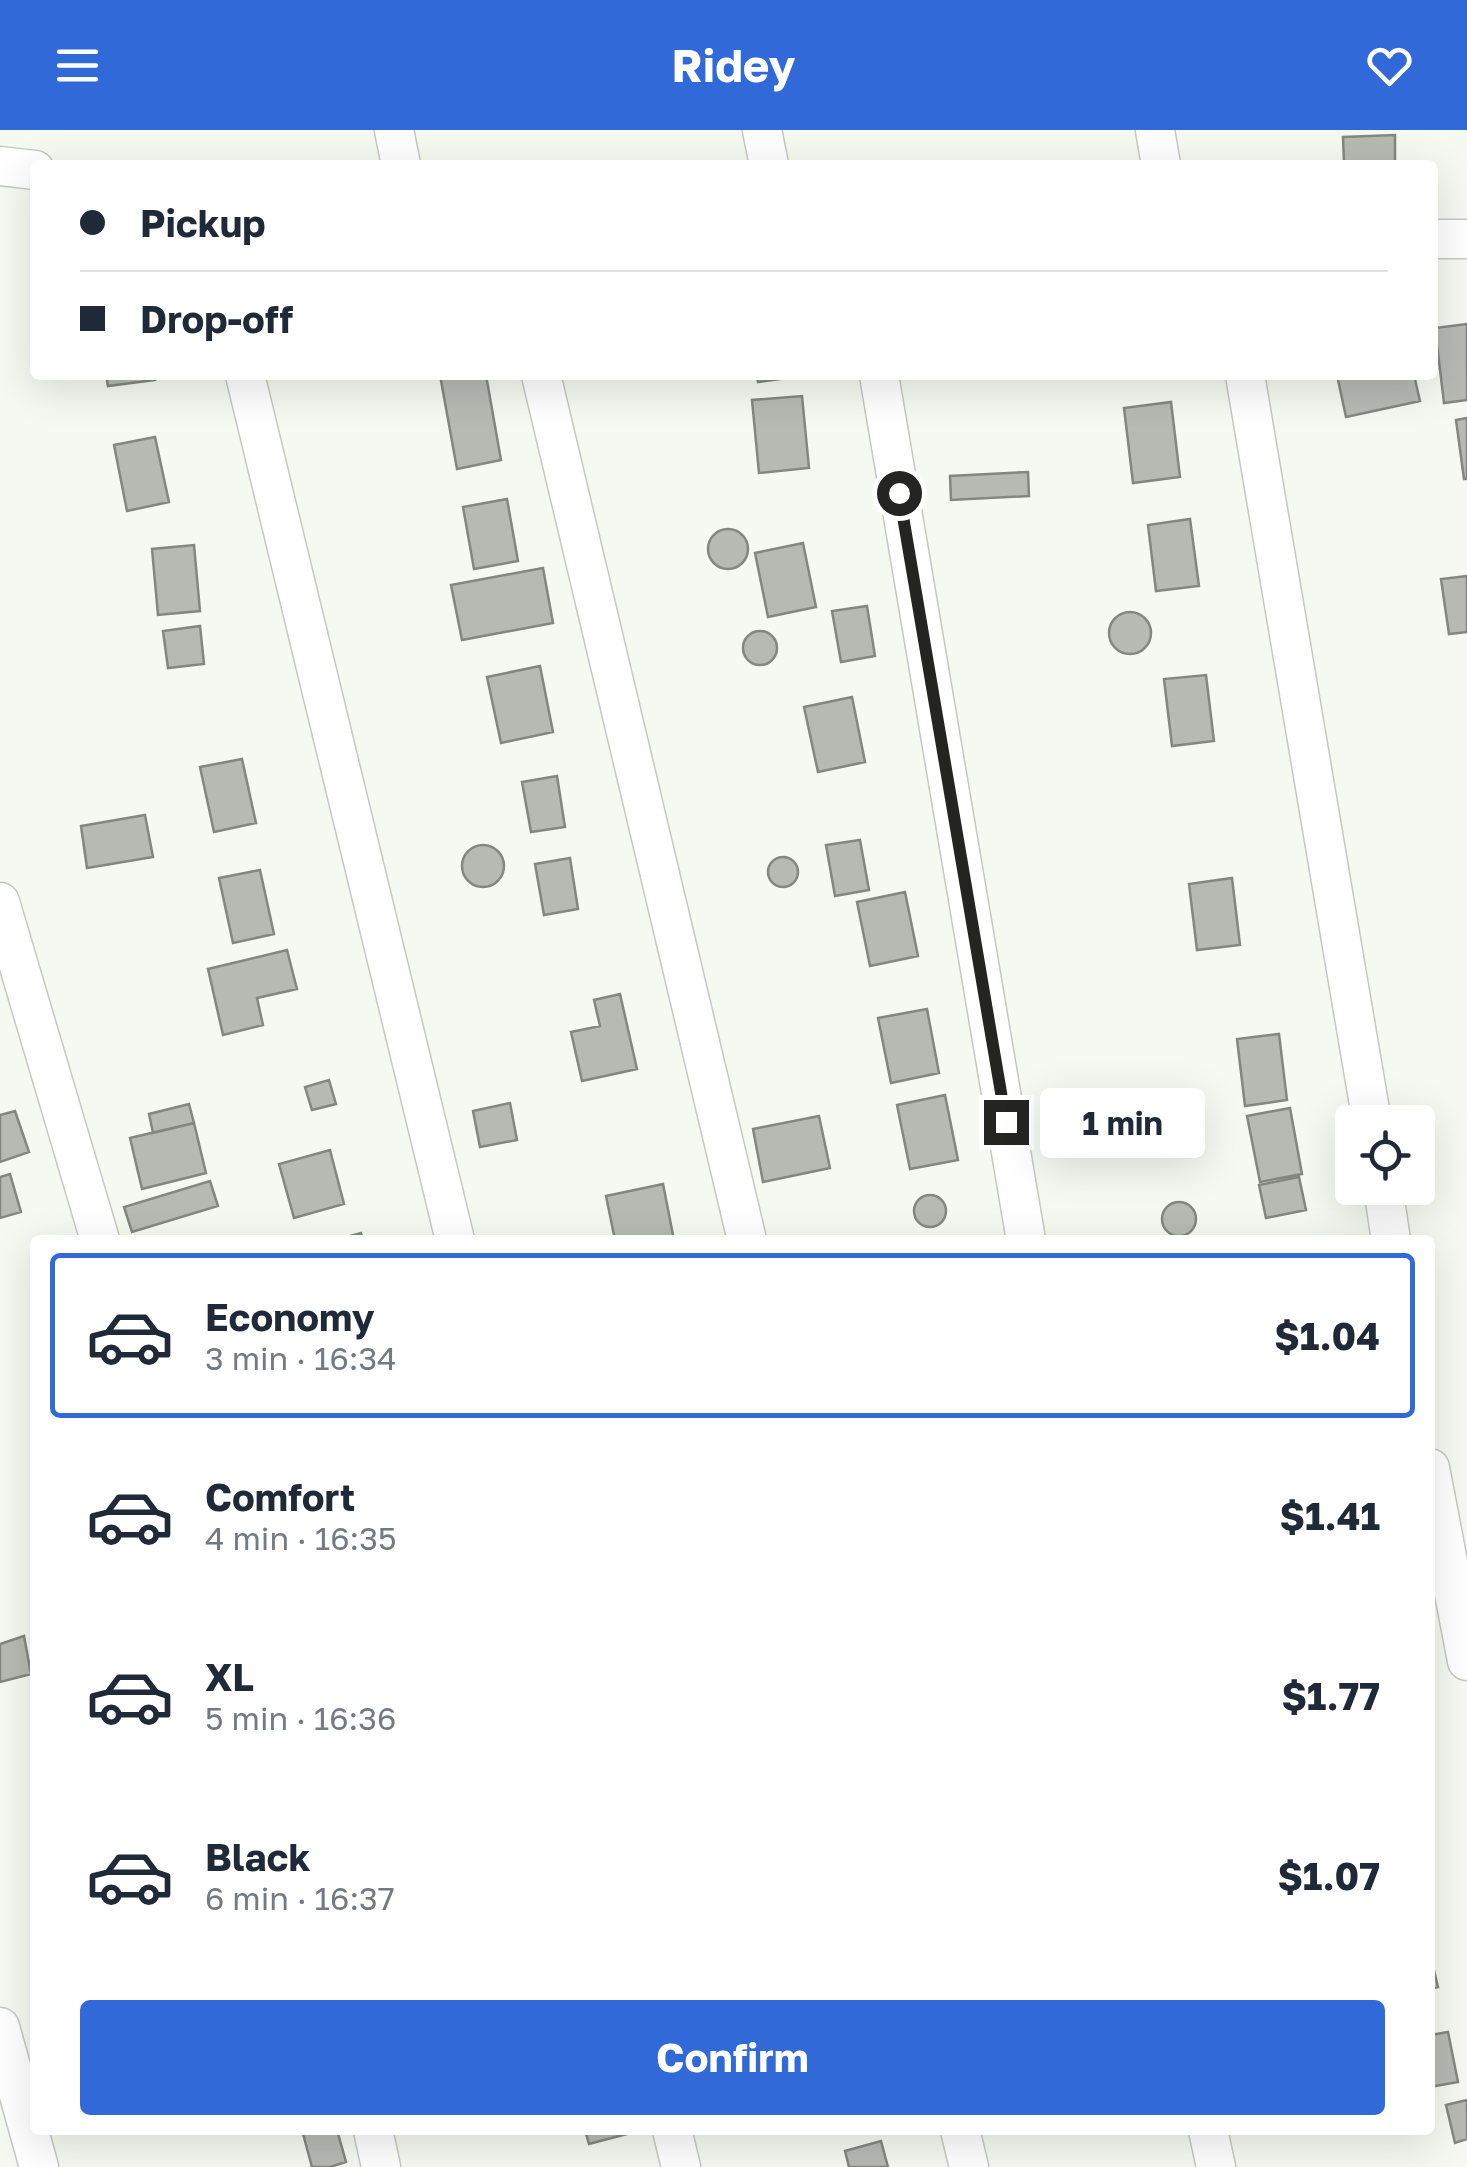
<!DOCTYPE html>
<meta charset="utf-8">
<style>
body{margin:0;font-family:"Golos Text",sans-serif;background:#f6f6f7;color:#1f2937;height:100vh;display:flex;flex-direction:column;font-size:38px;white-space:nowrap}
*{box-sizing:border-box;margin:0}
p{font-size:32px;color:#747a83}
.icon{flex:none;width:55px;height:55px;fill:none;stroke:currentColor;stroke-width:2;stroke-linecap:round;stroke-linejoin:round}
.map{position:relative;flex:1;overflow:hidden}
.sheet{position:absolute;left:30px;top:1105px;width:1405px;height:900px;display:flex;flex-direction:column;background:#fff;border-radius:10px;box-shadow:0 10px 40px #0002}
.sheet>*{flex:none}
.guide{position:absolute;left:30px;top:30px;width:1408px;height:220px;border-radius:10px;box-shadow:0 10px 40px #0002;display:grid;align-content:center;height:220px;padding:0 50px;background:#fff}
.controls{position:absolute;left:1335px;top:975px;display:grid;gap:20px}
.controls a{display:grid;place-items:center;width:100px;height:100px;border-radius:10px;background:#fff;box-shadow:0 10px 40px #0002;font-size:50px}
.end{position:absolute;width:45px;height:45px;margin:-22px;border:12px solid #242522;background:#fff;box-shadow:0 0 0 5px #fff}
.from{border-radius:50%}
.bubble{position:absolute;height:70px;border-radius:10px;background:#fff;box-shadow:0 10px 40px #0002;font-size:32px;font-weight:700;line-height:70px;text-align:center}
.guide b{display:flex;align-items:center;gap:35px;height:95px;font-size:38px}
.guide b+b{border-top:2px solid #e0e1e3}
.guide i{width:25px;height:25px;background:#1f2937}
ul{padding:18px 0 0;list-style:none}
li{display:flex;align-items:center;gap:30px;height:165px;margin:0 20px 15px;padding:0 30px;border:5px solid transparent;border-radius:10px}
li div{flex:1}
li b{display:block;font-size:38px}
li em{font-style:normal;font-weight:700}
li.active{border-color:#316ad8}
li>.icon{width:90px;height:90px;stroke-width:1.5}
.action{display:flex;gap:20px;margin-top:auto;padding:20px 50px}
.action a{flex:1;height:115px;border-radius:10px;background:#316ad8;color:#fff;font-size:40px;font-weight:700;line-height:115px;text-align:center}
header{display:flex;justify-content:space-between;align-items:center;height:130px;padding:0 50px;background:#316ad8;color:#fff;font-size:45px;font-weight:700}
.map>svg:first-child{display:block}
.building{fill:#b7bab3;stroke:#848780;stroke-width:2.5}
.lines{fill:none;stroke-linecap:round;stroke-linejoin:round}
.street-casing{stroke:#c6c8c1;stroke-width:41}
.street{stroke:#fff;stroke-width:38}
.route{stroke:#242522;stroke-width:12}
</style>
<header><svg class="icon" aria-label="menu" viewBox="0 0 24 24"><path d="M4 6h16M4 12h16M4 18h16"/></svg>Ridey<svg class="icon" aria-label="heart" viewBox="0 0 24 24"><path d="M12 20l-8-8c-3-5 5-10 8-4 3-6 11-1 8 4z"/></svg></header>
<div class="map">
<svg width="1467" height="2037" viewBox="0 0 1467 2037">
<rect width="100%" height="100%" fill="#f6f9f1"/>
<!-- building -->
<path class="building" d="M1395,5V32L1344,33L1343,7Z
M1467,194V270L1444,273L1435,198Z
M106,245H154L155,250L108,256Z
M440,245H486L501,330L457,339Z
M757,245H810L758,252Z
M1337,245H1414L1420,271L1346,287Z
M802,266L809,338L759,343L752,270Z
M1171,272L1180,347L1133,353L1124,278Z
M1467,288V349H1464L1456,290Z
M155,307L169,372L127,381L114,315Z
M1028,342L1029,366L951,370L950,346Z
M507,369L518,431L474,439L463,377Z
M1190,389L1199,456L1156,461L1148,395Z
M708 419a20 20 0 1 1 40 0a20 20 0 1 1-40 0Z
M803,413L816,477L768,487L755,423Z
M194,415L200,481L158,485L152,419Z
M543,438L553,493L462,510L451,455Z
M1467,446V502L1449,504L1441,449Z
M867,476L875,526L841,532L832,481Z
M1109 503a21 21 0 1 1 42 0a21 21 0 1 1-42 0Z
M200,496L204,534L168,538L163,501Z
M743 518a17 17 0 1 1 34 0a17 17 0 1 1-34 0Z
M540,536L553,602L501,613L487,547Z
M1206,545L1214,611L1172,616L1164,549Z
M852,567L865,632L818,642L804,577Z
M242,629L256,693L214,702L200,637Z
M557,646L565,697L531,702L522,652Z
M145,685L153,727L87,738L81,696Z
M860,710L869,760L835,766L826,715Z
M462 736a21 21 0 1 1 42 0a21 21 0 1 1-42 0Z
M768 742a15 15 0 1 1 30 0a15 15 0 1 1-30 0Z
M570,728L578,779L544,785L535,734Z
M260,740L274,804L233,813L219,748Z
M1232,748L1240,815L1197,820L1189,754Z
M905,762L918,826L870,836L857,772Z
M287,820L297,859L257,868L263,895L223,905L208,839Z
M620,864L637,939L582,951L571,902L600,896L594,870Z
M927,879L939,943L891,953L878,888Z
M1279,904L1287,970L1245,976L1237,909Z
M329,950L336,974L312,980L305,957Z
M945,965L958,1030L910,1039L897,975Z
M510,973L517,1010L480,1017L473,981Z
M189,974L194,993L153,1003L149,984Z
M1290,978L1302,1044L1260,1052L1247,986Z
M15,981L29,1022L0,1032V985Z
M819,986L830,1038L763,1052L753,999Z
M194,993L206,1043L142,1059L130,1008Z
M330,1020L344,1074L294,1088L279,1034Z
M10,1044L21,1082L0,1088V1047Z
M1299,1047L1306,1080L1266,1088L1259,1055Z
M210,1051L218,1076L132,1102L124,1077Z
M663,1054L674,1110H615L606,1066Z
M914 1081a16 16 0 1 1 32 0a16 16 0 1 1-32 0Z
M1162 1089a17 17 0 1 1 34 0a17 17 0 1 1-34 0Z
M361,1103L363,1110H336Z
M24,1506L31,1544L0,1552V1514Z
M1430,1824L1438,1857L1430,1859Z
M1448,1902L1458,1952L1430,1957V1905Z
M1467,1970V2009L1455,2013L1446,1975Z
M302,2000H337L346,2032L330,2037H312Z
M585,2000H642L589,2014Z
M881,2011L888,2037H849L845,2021Z"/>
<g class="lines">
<!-- street casing -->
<g class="street-casing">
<path id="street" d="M394,0L401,35
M762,0L769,35
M1155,0L1161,35
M0,36L35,40
M1432,109H1467
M245,245L455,1110
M541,245L747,1110
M879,245L1026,1110
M1245,245L1372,992
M0,772L100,1110
M1383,1058L1391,1110
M1430,1338L1467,1531
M0,1897L39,2037
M373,2000L381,2037
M672,2000L681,2037
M960,2000L969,2037
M1208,2000L1216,2037"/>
</g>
<!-- street -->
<use href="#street" class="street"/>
</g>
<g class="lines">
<!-- route -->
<path class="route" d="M899,363L1006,992"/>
</g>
</svg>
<div class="controls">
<a><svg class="icon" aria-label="locate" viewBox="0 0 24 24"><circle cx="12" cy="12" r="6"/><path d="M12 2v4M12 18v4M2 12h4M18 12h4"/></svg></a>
</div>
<i class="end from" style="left:899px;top:363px"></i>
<i class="end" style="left:1006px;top:992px"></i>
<div class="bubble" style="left:1040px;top:958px;width:165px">1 min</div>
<div class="guide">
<b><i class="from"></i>Pickup</b>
<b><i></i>Drop-off</b>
</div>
<section class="sheet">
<ul>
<li class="active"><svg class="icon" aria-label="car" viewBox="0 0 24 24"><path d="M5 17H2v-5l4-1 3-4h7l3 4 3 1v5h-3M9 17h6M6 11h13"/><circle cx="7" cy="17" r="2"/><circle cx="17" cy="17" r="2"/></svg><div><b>Economy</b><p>3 min · 16:34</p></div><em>$1.04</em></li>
<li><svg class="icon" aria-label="car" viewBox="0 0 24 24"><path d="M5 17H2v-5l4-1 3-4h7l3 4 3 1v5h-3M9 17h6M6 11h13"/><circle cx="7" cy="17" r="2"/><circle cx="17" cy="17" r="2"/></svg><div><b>Comfort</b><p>4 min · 16:35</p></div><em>$1.41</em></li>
<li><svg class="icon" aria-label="car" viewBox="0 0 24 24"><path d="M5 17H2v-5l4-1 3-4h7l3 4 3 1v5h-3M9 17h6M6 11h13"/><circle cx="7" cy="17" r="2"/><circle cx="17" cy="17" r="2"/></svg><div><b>XL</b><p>5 min · 16:36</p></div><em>$1.77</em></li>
<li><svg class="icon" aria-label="car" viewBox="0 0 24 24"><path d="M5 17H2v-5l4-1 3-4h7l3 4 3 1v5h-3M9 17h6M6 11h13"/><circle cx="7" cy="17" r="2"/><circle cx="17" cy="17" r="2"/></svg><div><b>Black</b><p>6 min · 16:37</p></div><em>$1.07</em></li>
</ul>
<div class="action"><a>Confirm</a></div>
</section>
</div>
